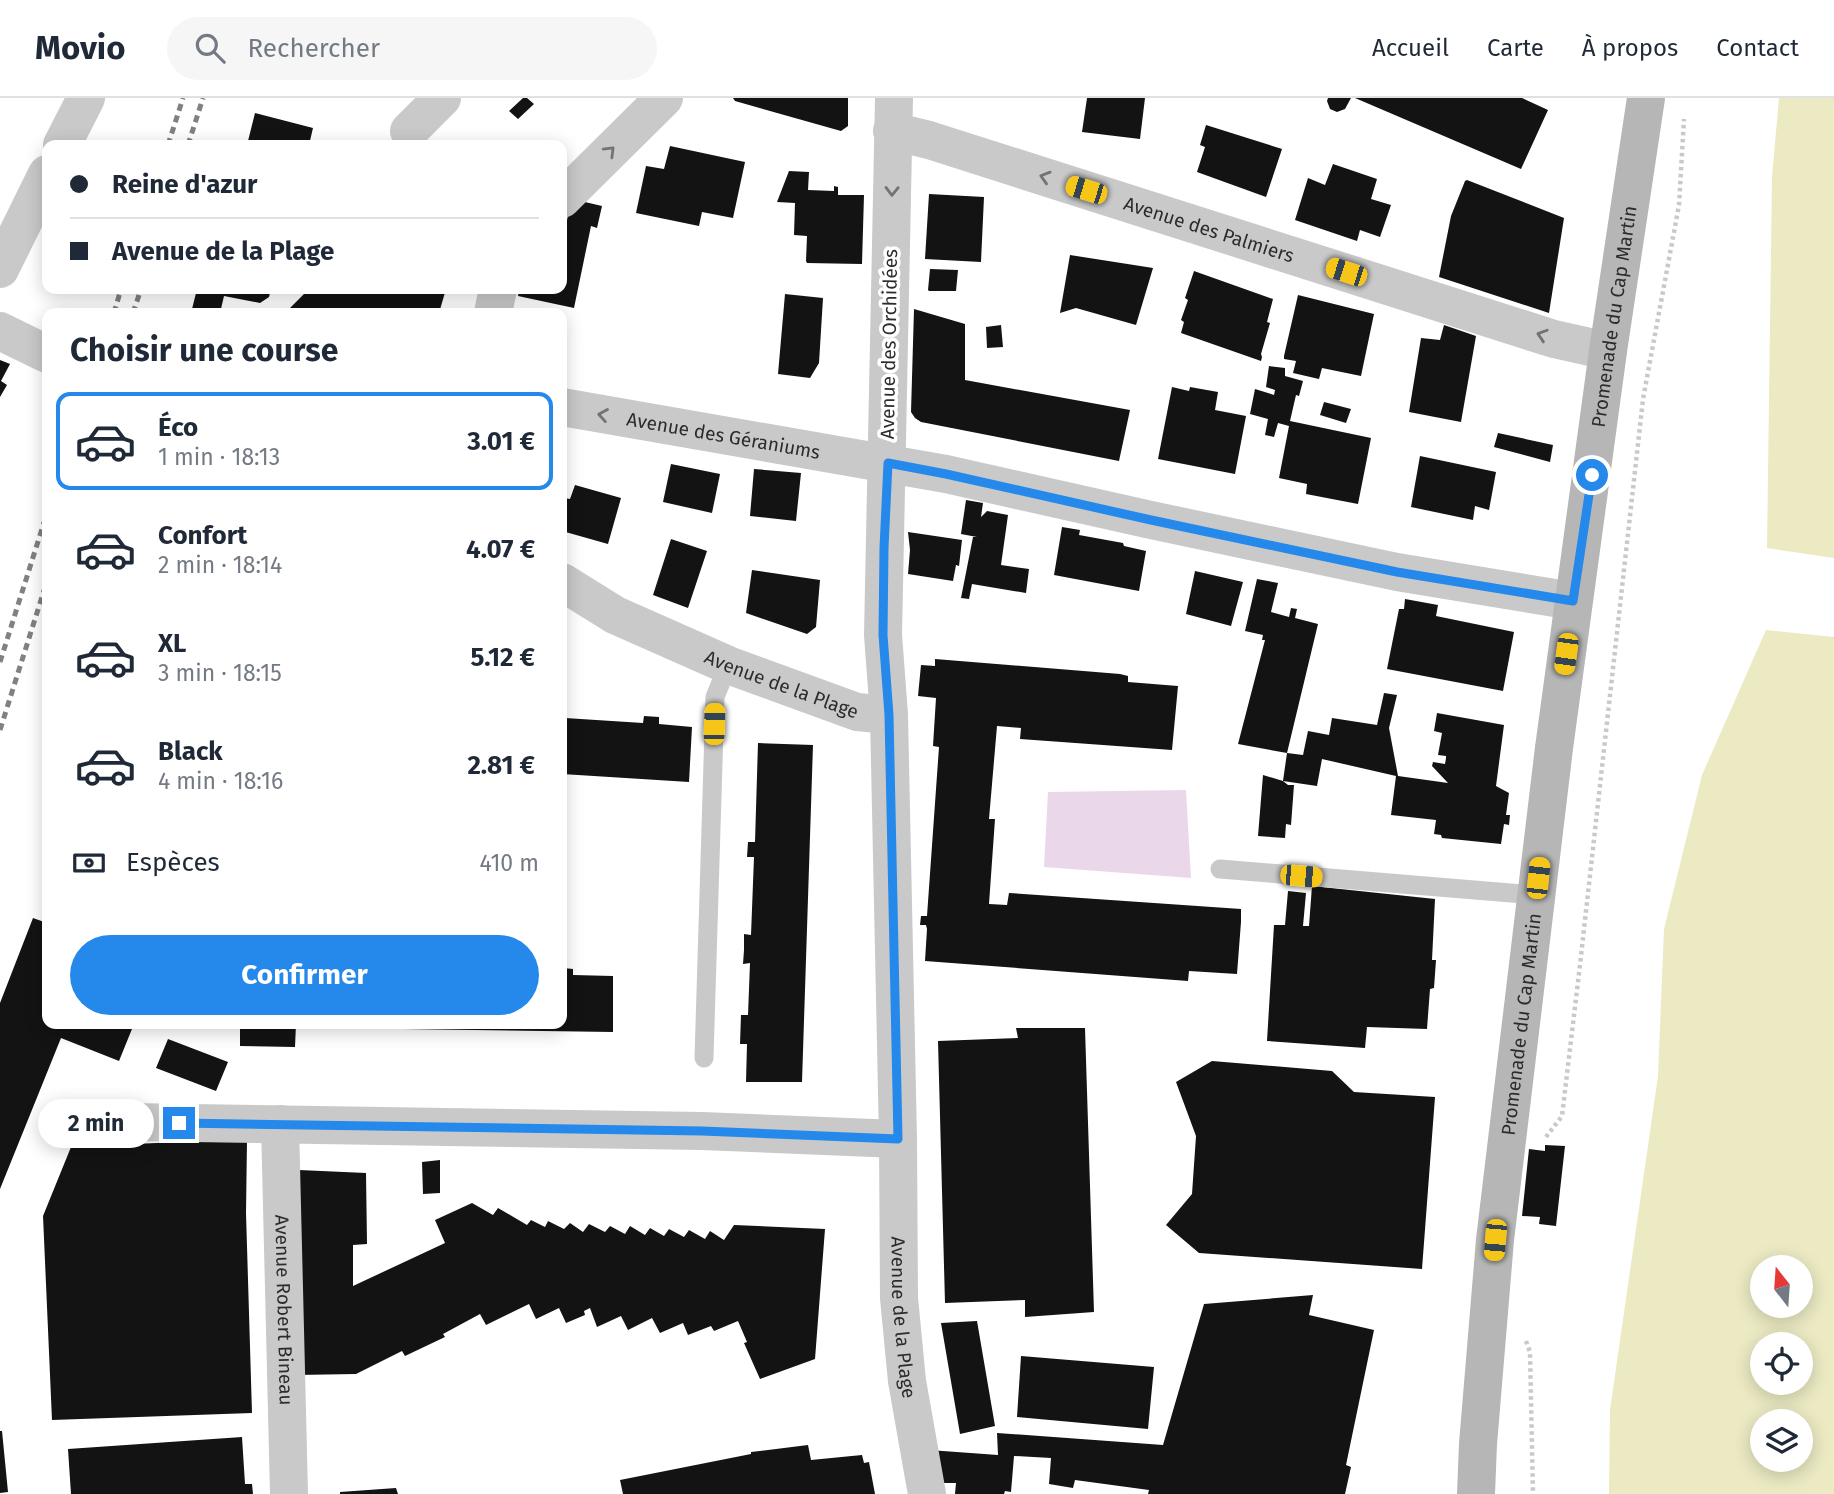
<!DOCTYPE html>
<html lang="fr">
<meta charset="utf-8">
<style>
body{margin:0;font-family:"Fira Sans",sans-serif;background:#f6f6f7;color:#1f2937;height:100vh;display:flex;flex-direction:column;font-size:26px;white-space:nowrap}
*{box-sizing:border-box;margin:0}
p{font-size:23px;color:#747a83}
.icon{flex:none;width:38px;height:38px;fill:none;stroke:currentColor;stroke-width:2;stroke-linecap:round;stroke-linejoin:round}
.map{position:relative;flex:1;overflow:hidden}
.drawer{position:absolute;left:42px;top:210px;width:525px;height:721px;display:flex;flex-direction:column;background:#fff;border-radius:14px;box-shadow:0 4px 18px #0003}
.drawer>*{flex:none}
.guide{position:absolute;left:42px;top:42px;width:525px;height:154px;border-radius:14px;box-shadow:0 4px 18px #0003;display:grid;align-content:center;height:154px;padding:0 28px;background:#fff}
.needle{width:46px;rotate:343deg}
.buttons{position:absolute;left:1750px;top:1157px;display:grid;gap:14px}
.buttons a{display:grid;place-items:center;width:63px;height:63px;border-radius:50%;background:#fff;box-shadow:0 4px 18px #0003;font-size:35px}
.end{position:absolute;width:32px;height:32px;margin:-16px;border:9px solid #2588eb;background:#fff;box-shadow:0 0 0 4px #fff}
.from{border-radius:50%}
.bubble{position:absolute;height:49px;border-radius:24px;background:#fff;box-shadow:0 4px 18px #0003;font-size:23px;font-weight:700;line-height:49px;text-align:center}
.car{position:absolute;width:21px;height:42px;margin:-21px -10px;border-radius:9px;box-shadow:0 0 5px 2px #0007;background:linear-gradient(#f5c518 24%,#345 0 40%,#f5c518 0 76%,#345 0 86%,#f5c518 0)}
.guide b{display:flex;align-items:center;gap:24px;height:66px;font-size:26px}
.guide b+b{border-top:2px solid #e0e1e3}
.guide i{width:18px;height:18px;background:#1f2937}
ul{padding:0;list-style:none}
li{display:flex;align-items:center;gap:21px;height:98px;margin:0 14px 10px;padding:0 14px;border:4px solid transparent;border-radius:14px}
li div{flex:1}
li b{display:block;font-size:26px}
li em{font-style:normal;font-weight:700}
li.on{border-color:#2588eb}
li>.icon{width:63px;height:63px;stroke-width:1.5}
h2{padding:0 28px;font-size:32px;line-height:84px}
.pay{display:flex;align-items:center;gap:18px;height:77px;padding:0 28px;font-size:26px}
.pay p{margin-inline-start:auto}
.button{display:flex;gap:14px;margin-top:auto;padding:14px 28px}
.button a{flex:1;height:80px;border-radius:42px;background:#2588eb;color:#fff;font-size:28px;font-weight:700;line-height:80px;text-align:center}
header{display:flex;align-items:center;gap:42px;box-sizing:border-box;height:98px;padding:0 35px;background:#fff;border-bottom:2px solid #e0e1e3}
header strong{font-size:33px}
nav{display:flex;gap:38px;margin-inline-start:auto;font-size:24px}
.search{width:490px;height:63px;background:#f6f6f7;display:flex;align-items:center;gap:18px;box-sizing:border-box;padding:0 24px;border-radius:38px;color:#747a83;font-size:26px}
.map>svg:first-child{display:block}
.green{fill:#ead8ea}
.water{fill:#ebeac3;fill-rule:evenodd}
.building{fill:#131313}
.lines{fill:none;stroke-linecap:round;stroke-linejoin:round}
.path{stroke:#c9c9c9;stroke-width:4.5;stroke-dasharray:3.5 3.5;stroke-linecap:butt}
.service{stroke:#c9c9c9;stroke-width:19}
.minor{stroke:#c9c9c9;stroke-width:38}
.secondary{stroke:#b6b6b6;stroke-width:38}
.rail{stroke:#818181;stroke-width:5;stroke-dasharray:7 5;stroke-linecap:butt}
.oneway{stroke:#737373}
.route{stroke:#2588eb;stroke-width:9}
.labels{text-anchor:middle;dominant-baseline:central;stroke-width:7;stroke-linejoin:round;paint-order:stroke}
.street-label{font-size:19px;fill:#2c2c2c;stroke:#fff}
</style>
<header>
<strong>Movio</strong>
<div class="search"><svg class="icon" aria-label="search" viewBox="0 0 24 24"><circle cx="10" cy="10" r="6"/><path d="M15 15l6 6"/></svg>Rechercher</div>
<nav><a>Accueil</a><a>Carte</a><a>À propos</a><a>Contact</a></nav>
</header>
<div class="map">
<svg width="1834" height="1396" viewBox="0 0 1834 1396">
<rect width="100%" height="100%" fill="#fff"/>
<!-- green -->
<path class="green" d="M1186,692L1191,780L1044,769L1048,694Z"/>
<!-- water -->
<path class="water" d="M1779,0H1834V460L1767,450L1772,79Z
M1766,532L1834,539V1396H1609L1610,1312L1658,978L1664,831L1702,677ZM1762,1169H1801V1208H1762ZM1762,1246H1801V1284H1762ZM1762,1323H1801V1362H1762Z"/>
<!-- building -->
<path class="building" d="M523,0H527L534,6L518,21L509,13Z
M733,0H848V28L841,33L735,3Z
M1087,0H1145L1140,41L1082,34Z
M1328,0H1351L1345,11L1337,14L1330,11L1327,3Z
M1355,0H1522L1548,12L1521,71Z
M255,15L313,30L309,47H247Z
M1206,27L1282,51L1266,99L1197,74L1205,49L1200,47Z
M670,48L745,64L733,120L702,114L699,128L636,115L646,68L664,71Z
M1333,66L1377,81L1371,101L1391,107L1380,139L1360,132L1357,143L1295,122L1308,80L1325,87Z
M789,73L809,74L808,92L834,93V88L838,89V97H864L862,166L807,165L806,163L807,138L794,137L795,105L777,104Z
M1467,82L1564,120L1549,215L1439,179L1451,118L1465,83Z
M929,96L984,99L981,164L925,161Z
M572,101L602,108L597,130L591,128L574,210L518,198L519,191H562V121L567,122Z
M1070,157L1153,170L1136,227L1076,210L1060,215Z
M930,171L958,172L956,193H929L928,192Z
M1194,173L1273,201L1267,224L1270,225L1261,256L1262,259L1261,263L1181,235L1184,224L1181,222L1188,202L1185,200Z
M197,191H271L269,199L260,205L224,198L220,215H191Z
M309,191H446L439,215H285Z
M785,196L823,200L819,265L810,280L778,276Z
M1298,197L1374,216L1361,278L1322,270L1319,281L1293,275L1296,263L1284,261V258Z
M914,211L965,226V282L1130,312L1119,363L921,324L915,320L911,314Z
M1001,227L1003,249L987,250L986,229Z
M1444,227L1476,238L1461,324L1409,314L1421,240L1440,242Z
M0,262L10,266L1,283L7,287L0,299Z
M1269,268L1285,270V278L1303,283L1299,298L1296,297L1290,323L1371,340L1358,406L1306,396L1307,386L1279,380L1289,328L1278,325L1274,339L1265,337L1268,321L1250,316L1255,291L1274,297L1275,292L1266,289Z
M1172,289L1189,293L1190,289L1218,294L1215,312L1246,318L1235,376L1158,361Z
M1324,304L1351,311L1346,325L1320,317Z
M1498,335L1553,347L1550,364L1494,349Z
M1420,358L1496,374L1489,412L1475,408L1473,422L1411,409Z
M671,366L720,376L712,415L663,404Z
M754,371L801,375L796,423L750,418Z
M575,387L621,400L608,446L562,433V407L564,400L570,401Z
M966,402L983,405L981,419L987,413L1008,417L1001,467L1029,471L1026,495L972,486L969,501L961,500L973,439H977L961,436Z
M1062,429L1080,432L1079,437L1123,445L1124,448L1146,453L1139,493L1054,477Z
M908,434L962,442L959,468L956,467L953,483L908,476L910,452Z
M671,441L707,453L688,510L653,497Z
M752,472L820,482L816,529L807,536L746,515Z
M1195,473L1243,484L1231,528L1186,516Z
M1257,481L1278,485L1271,514L1289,519L1291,510L1297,511L1295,520L1318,526L1287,655L1303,657L1308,633L1329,637L1332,620L1377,627L1384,595L1397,597L1389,630L1398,678L1448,685L1432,668L1433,664L1445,666L1446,660V658L1438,657L1442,635L1434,633L1437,615L1504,627L1496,688L1509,695L1506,717H1510L1509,727L1504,726L1501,746L1442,740L1441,737L1434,736L1436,722L1391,717L1396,678L1322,661L1317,688L1283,683L1288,687H1294L1291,727L1286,726L1285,740L1258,738L1263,677L1283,683L1287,655L1238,646L1265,542H1262L1263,537L1245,533Z
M1405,501L1438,507L1436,518L1514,534L1503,593L1387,571L1399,511H1404Z
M935,561L1120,576L1128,578V584L1178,588L1172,652L1020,641L1021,630L997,628L989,721H995L989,806L1007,807L1009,795L1241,811V824L1237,876L1189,873L1188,883L925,863L927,831L926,827H920L921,818H927L939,649L933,648L936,600L918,598L921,567L935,568Z
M562,613H566L565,620L643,625L644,618L659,619V626L692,629L689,684L562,676Z
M758,645L813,647L802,984H746L747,946H740L741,917H748L750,865L743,866L744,852V836L751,837L754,759H747L748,744H755Z
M1312,788L1435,801L1432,862H1436L1434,890L1430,891L1427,931L1367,929L1365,950L1267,943L1274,827H1285L1288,793L1306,795L1303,828H1309Z
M33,820L47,825V926H134L119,963L61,940L0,1091V905Z
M563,870L573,871V877L613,878V934L332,930L333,926H562Z
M240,926H296L295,949L240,948Z
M1016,930H1085L1094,1214L1025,1219V1202L945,1205L938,943L1018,940Z
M168,941L228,964L216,993L156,970Z
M1212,963L1332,973L1354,994L1435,999L1422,1171L1199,1155L1166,1127L1192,1096L1196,1038L1176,984Z
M241,1041L247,1042L246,1115L252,1315L52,1322L43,1118L71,1049Z
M1545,1047L1565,1048L1556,1128L1539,1126L1540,1119L1522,1118L1529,1051L1545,1053Z
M440,1062V1095L423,1096L422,1064Z
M299,1072L366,1075L367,1146L353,1147V1188L445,1145L435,1122L472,1105L493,1117L498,1110L527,1127L531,1122L545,1129L548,1123L564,1131L570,1125L583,1134L589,1126L605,1134L610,1128L625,1136L630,1128L645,1137L650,1130L664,1138L669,1131L684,1139L689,1132L705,1141L710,1133L724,1142L734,1127L825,1131L815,1261L760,1281L744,1245L747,1244L738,1223L714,1233L711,1228L688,1237L683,1225L660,1235L652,1220L628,1232L621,1218L597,1229L590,1210L584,1213L585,1217L566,1225L559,1210L536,1221L529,1206L486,1227L480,1216L443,1236L445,1239L405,1258L402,1253L356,1276L296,1277Z
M1313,1197L1309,1217L1374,1232L1346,1367L1351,1369L1345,1396H1148L1149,1392L1075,1382L1073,1390L1049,1386L1051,1360L1014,1358L1011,1394L1005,1393L1004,1396H955L956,1385H936L929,1352L998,1357L997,1335L1163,1347L1204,1206Z
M977,1223L995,1328L960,1336L941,1225Z
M1021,1258L1154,1269L1148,1331L1017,1319Z
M0,1333H2L8,1394L0,1395Z
M242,1339L245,1386H252L253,1396H71L68,1351Z
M808,1347L811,1362L862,1357L864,1365L869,1364L875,1396H623L620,1382L751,1356V1354Z
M396,1390L398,1396H340V1394Z"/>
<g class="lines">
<!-- path -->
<path class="path" d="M1546,1039L1562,1018L1580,867L1643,301L1679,107L1684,21
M1526,1243L1530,1254L1533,1396"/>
<!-- service -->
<path class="service" d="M1220,771L1536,797
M704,960L715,599L728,567"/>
<!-- minor -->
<g class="minor">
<path id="s1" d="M894,0L883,537L889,617L898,1041L899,1200L907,1283L927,1396"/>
<path d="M409,33L442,0"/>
<path id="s2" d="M892,33L929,42L1554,241L1608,253"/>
<path d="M62,47L86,0"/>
<path d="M562,101L664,0"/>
<path d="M0,171L47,76"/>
<path d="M493,215L498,191"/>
<path d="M0,233L47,256"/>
<path id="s3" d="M562,309L946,376L1151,422L1397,474L1573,503"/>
<path id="s4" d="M562,484L615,517L728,567L857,614L889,617"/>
<path d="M129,1024L702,1033L898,1041"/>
<path id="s5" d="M280,1026L289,1396"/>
</g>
<!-- secondary -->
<path class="secondary" id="s6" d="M1476,1396L1478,1346L1495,1142L1554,650L1608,253L1646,0"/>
<!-- rail -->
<path class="rail" d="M168,47L183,0
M188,47L203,0
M114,215L121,191
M133,215L141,191
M0,564L47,415
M0,632L47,483"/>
</g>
<!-- one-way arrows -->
<defs><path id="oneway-chevron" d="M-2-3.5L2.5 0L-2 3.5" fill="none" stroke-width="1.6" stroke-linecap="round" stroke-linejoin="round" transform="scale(1.75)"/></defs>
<g class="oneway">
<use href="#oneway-chevron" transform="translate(610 53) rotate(-45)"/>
<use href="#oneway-chevron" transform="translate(1045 79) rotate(-163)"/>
<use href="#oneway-chevron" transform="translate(892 93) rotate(91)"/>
<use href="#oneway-chevron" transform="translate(1542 237) rotate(-162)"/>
<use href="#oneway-chevron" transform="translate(603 317) rotate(-170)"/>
</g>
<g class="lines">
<!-- route -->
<path class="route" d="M179,1025L702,1033L898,1041L889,617L883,537L884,450L888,365L946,376L1151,422L1397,474L1573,503L1592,377"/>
</g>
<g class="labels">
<!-- street labels -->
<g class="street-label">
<text stroke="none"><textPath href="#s2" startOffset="332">Avenue des Palmiers</textPath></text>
<text stroke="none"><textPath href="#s6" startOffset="1186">Promenade du Cap Martin</textPath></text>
<text transform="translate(889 246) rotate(-89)">Avenue des Orchidées</text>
<text stroke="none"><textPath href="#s3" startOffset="164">Avenue des Géraniums</textPath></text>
<text stroke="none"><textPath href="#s4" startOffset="243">Avenue de la Plage</textPath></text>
<text stroke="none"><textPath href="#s6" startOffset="472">Promenade du Cap Martin</textPath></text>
<text stroke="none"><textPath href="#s5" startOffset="186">Avenue Robert Bineau</textPath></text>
<text stroke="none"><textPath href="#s1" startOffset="1220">Avenue de la Plage</textPath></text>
</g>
</g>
</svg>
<div class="buttons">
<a><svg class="needle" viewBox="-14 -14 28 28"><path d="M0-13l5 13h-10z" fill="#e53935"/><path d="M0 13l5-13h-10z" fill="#747a83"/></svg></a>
<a><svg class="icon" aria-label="locate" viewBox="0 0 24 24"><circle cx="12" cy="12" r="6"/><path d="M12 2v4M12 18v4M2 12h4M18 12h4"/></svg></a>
<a><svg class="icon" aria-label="layers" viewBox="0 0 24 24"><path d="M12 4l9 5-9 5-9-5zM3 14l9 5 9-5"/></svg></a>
</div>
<i class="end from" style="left:1592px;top:377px"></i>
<i class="end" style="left:179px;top:1025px"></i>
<div class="bubble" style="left:38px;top:1001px;width:116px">2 min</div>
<i class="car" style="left:1086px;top:92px;rotate:287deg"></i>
<i class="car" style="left:1346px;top:174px;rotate:288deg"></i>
<i class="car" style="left:1566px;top:556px;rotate:188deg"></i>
<i class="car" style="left:714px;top:626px;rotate:2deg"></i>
<i class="car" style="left:1301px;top:778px;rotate:95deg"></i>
<i class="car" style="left:1538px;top:780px;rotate:6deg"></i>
<i class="car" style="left:1495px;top:1142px;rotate:185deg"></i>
<div class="guide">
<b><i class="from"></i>Reine d'azur</b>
<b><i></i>Avenue de la Plage</b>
</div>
<section class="drawer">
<h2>Choisir une course</h2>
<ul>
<li class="on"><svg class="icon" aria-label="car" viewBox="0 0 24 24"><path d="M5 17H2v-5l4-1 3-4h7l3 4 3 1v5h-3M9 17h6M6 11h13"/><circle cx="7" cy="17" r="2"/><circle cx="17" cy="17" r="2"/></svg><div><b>Éco</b><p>1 min · 18:13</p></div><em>3.01 €</em></li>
<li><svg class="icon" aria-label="car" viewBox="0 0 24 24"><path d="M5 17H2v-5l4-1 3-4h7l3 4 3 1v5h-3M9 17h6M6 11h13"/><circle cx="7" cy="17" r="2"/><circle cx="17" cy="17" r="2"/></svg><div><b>Confort</b><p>2 min · 18:14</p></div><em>4.07 €</em></li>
<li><svg class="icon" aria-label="car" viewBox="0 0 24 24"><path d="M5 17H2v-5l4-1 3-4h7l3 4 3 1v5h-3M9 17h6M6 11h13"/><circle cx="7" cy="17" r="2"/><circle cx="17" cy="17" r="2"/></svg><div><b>XL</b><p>3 min · 18:15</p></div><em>5.12 €</em></li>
<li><svg class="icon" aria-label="car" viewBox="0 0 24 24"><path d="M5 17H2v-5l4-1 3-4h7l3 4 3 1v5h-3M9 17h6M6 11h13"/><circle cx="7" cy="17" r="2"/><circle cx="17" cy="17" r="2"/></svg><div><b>Black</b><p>4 min · 18:16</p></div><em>2.81 €</em></li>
</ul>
<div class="pay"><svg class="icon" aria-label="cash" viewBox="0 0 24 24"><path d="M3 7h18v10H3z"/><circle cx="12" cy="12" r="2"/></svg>Espèces<p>410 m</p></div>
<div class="button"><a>Confirmer</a></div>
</section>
</div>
